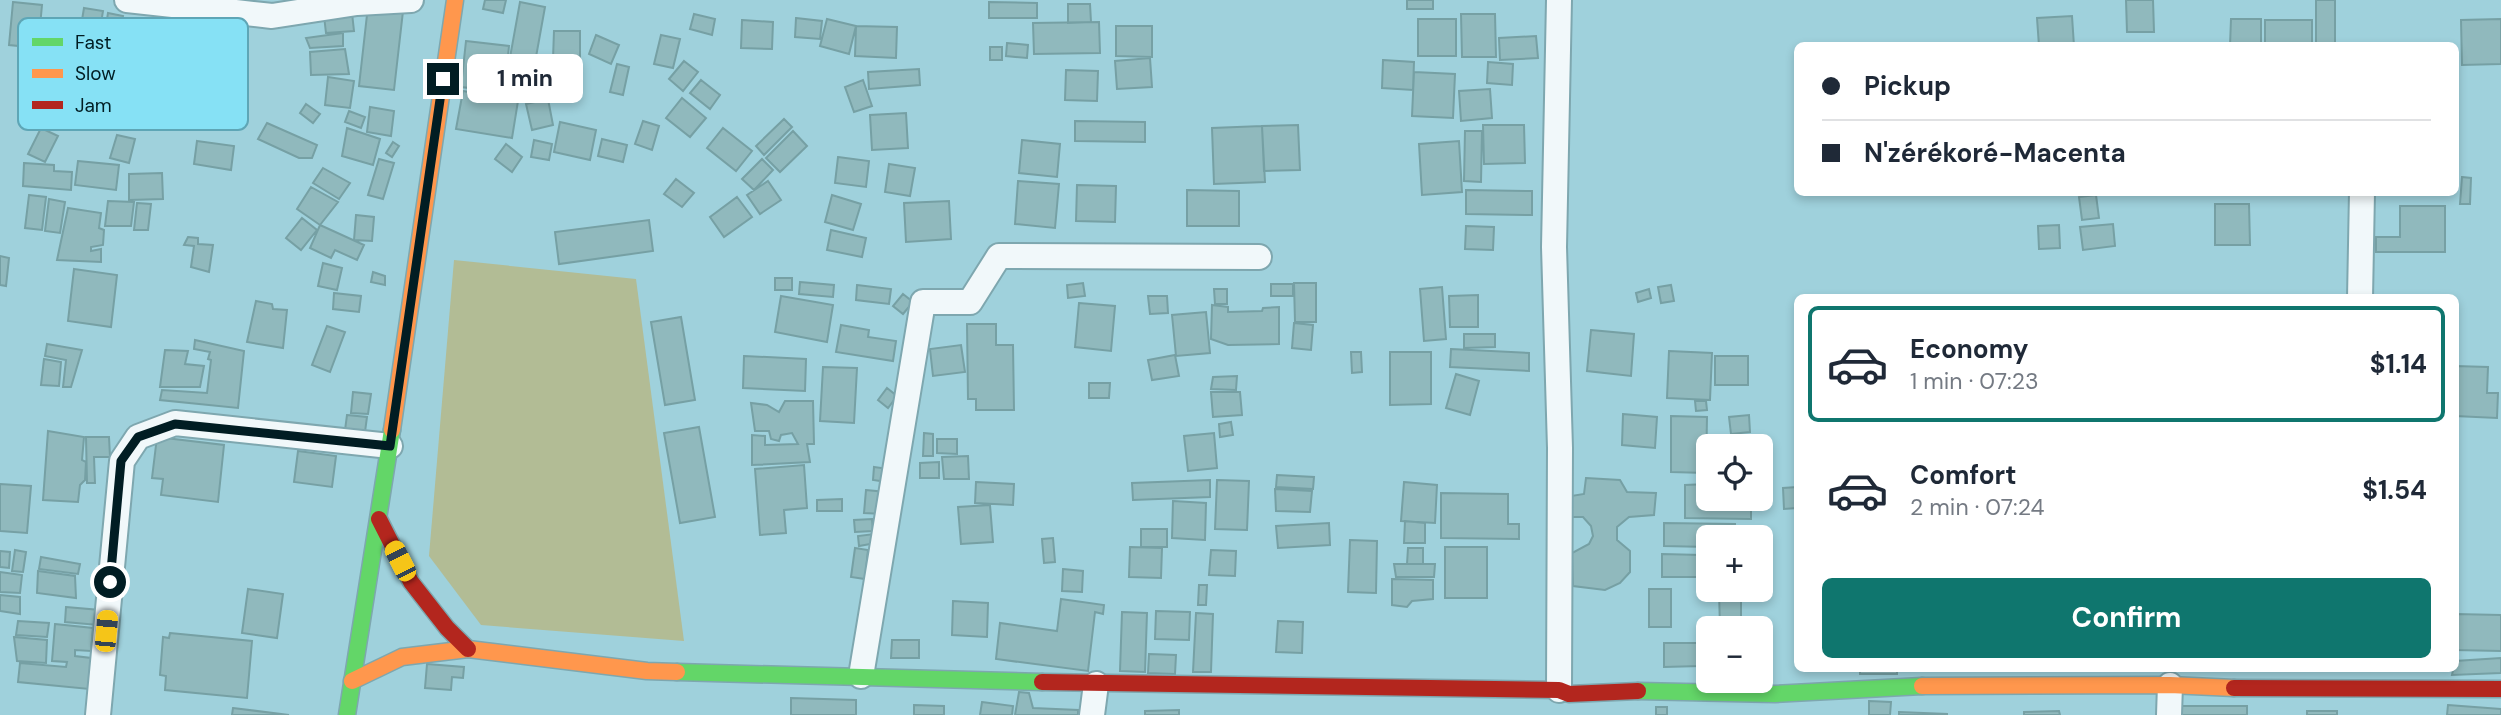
<!DOCTYPE html>
<meta charset="utf-8">
<style>
body{margin:0;font-family:"DM Sans",sans-serif;background:#f2f2f3;color:#1f2937;height:100vh;display:flex;flex-direction:column;font-size:26px;white-space:nowrap}
*{box-sizing:border-box;margin:0}
p{font-size:23px;color:#747a83}
.icon{flex:none;width:38px;height:38px;fill:none;stroke:currentColor;stroke-width:2;stroke-linecap:round;stroke-linejoin:round}
.map{position:relative;flex:1;overflow:hidden}
.details{position:absolute;left:1794px;top:294px;width:665px;height:378px;display:flex;flex-direction:column;background:#fff;border-radius:10px;box-shadow:0 4px 10px #0003}
.details>*{flex:none}
.guide{position:absolute;left:1794px;top:42px;width:665px;height:154px;border-radius:10px;box-shadow:0 4px 10px #0003;display:grid;align-content:center;height:154px;padding:0 28px;background:#fff}
.fabs{position:absolute;left:1696px;top:434px;display:grid;gap:14px}
.fabs a{display:grid;place-items:center;width:77px;height:77px;border-radius:10px;background:#fff;box-shadow:0 4px 10px #0003;font-size:35px}
.end{position:absolute;width:32px;height:32px;margin:-16px;border:9px solid #011d23;background:#fff;box-shadow:0 0 0 4px #fff}
.from{border-radius:50%}
.bubble{position:absolute;height:49px;border-radius:10px;background:#fff;box-shadow:0 4px 10px #0003;font-size:23px;font-weight:700;line-height:49px;text-align:center}
.car{position:absolute;width:21px;height:42px;margin:-21px -10px;border-radius:9px;box-shadow:0 0 5px 2px #0007;background:linear-gradient(#f5c518 24%,#345 0 40%,#f5c518 0 76%,#345 0 86%,#f5c518 0)}
.guide b{display:flex;align-items:center;gap:24px;height:66px;font-size:26px}
.guide b+b{border-top:2px solid #e0e1e3}
.guide i{width:18px;height:18px;background:#1f2937}
ul{padding:12px 0 0;list-style:none}
li{display:flex;align-items:center;gap:21px;height:116px;margin:0 14px 10px;padding:0 14px;border:4px solid transparent;border-radius:10px}
li div{flex:1}
li b{display:block;font-size:26px}
li em{font-style:normal;font-weight:700}
li.current{border-color:#0f766e}
li>.icon{width:63px;height:63px;stroke-width:1.5}
.cta{display:flex;gap:14px;margin-top:auto;padding:14px 28px}
.cta a{flex:1;height:80px;border-radius:10px;background:#0f766e;color:#fff;font-size:28px;font-weight:700;line-height:80px;text-align:center}
.map>svg:first-child{display:block}
.green{fill:#b2bc95}
.building{fill:#90b9bd;stroke:#76a0a4;stroke-width:2}
.lines{fill:none;stroke-linecap:round;stroke-linejoin:round}
.street-casing{stroke:#7ea7af;stroke-width:28}
.fast-casing{stroke:#7ea7af;stroke-width:19}
.slow-casing{stroke:#7ea7af;stroke-width:19}
.jam-casing{stroke:#7ea7af;stroke-width:19}
.street{stroke:#f1f8fa;stroke-width:24}
.fast{stroke:#63d668;stroke-width:16}
.slow{stroke:#ff974d;stroke-width:16}
.jam{stroke:#b3261e;stroke-width:16}
.route{stroke:#011d23;stroke-width:9}
.key{fill:#86e1f5;stroke:#5ea6b6;stroke-width:2}
.key-label{font-size:19px;fill:#011d23}
</style>
<div class="map">
<svg width="2501" height="715" viewBox="0 0 2501 715">
<rect width="100%" height="100%" fill="#9fd1dc"/>
<!-- green -->
<path class="green" d="M454,260L636,279L684,641L481,625L429,556Z"/>
<!-- building -->
<path class="building" d="M485,0H506L503,13L483,9Z
M1407,0H1433V9H1407Z
M2126,0H2153L2154,32H2127Z
M2316,0H2335V46H2316Z
M13,2L42,5L38,48L9,45Z
M520,2L545,7L534,68L509,63Z
M989,2L1037,3V18H989Z
M1068,4H1090L1091,22L1068,23Z
M368,6L403,11L394,90L359,86Z
M84,8L103,11L99,35L80,32Z
M108,13L123,16L119,40L104,38Z
M160,13L186,17L180,55L153,51Z
M352,13L354,31L326,33L324,16Z
M694,14L715,19L712,35L690,29Z
M1461,14H1495L1496,57H1462Z
M2072,16L2074,46H2039L2037,18Z
M796,18L822,21L820,39L795,37Z
M827,19L856,26L849,54L820,46Z
M1418,19H1456V56H1418Z
M2231,19H2261V46H2230Z
M2501,19V64L2462,65L2461,20Z
M742,20L773,22L772,49L741,48Z
M2265,20H2312V46H2265Z
M1099,22L1100,53L1034,54L1033,23Z
M856,26L897,27L896,58L855,56Z
M1116,26H1152V57L1116,56Z
M554,31H580V60L553,59Z
M343,33V46L310,48L306,38Z
M596,35L619,45L611,64L589,54Z
M661,35L680,39L673,68L654,64Z
M1536,36L1538,58L1500,60L1499,38Z
M466,41L509,46L504,92L461,87Z
M1007,43L1028,45L1027,58L1006,56Z
M990,47H1002V60H990Z
M345,49L349,74L311,75L310,52Z
M1150,58L1152,87L1117,89L1115,61Z
M1383,60L1414,62L1413,90L1382,88Z
M684,61L698,72L683,91L669,79Z
M1488,62L1513,64L1512,85L1487,83Z
M617,64L629,67L623,95L610,92Z
M510,69L537,71L535,95L509,93Z
M919,69L920,85L869,89L868,72Z
M1066,70L1098,71L1097,101L1065,100Z
M1414,72L1455,74L1453,118L1412,116Z
M328,77L354,81L350,108L325,105Z
M701,80L720,95L710,109L690,93Z
M863,80L872,106L854,112L845,87Z
M1490,89L1492,118L1461,121L1459,91Z
M463,91L518,101L512,138L456,129Z
M682,98L706,118L690,137L666,118Z
M548,99L553,125L532,130L526,104Z
M306,104L320,114L313,123L300,113Z
M370,107L394,111L391,136L367,132Z
M349,111L365,117L361,128L345,122Z
M906,113L908,148L872,150L870,115Z
M784,119L792,127L764,155L756,146Z
M643,121L659,126L652,150L635,144Z
M1075,121L1145,122V142L1075,141Z
M560,122L596,130L590,160L554,152Z
M267,123L317,145L312,158H299L258,139Z
M1298,125L1300,170L1264,171L1262,126Z
M1483,125H1524L1525,163L1484,164Z
M1262,126L1265,182L1214,184L1212,128Z
M41,128L58,136L45,162L28,154Z
M347,128L380,139L373,165L342,156Z
M723,128L752,151L736,171L707,148Z
M793,131L807,146L780,172L766,158Z
M1465,131H1482L1481,182L1464,181Z
M117,135L135,139L129,163L110,158Z
M602,139L627,145L623,162L598,156Z
M534,140L552,144L549,160L531,157Z
M1022,140L1060,144L1057,177L1019,173Z
M197,141L234,146L231,170L194,164Z
M1459,141L1462,192L1422,195L1419,144Z
M393,142L399,146L392,157L386,153Z
M506,144L522,157L512,172L495,159Z
M838,157L869,161L866,187L835,183Z
M379,159L394,163L383,199L368,195Z
M762,159L773,170L754,190L742,179Z
M78,161L119,165L116,190L75,185Z
M24,163L54,165V171L72,172L71,190L23,186Z
M889,164L915,168L910,196L885,192Z
M323,168L350,183L339,199L313,183Z
M162,173L163,199L129,200V174Z
M2462,177L2471,178L2470,204H2460Z
M676,179L694,193L682,207L664,194Z
M768,181L781,200L760,214L747,195Z
M1018,181L1059,184L1055,228L1015,224Z
M1077,185L1116,186L1115,222L1076,221Z
M311,187L338,202L320,225L297,209Z
M1187,190L1239,191V226H1187Z
M1466,190L1532,191V215L1466,214Z
M29,195L46,197L42,230L25,228Z
M832,195L861,204L853,230L825,222Z
M2096,195L2099,218L2082,220L2079,197Z
M737,197L752,217L724,237L710,217Z
M49,199L65,202L60,233L45,231Z
M108,201L134,202L131,226H105Z
M949,201L951,239L906,242L904,203Z
M137,203L151,204L148,230H134Z
M2215,204H2249L2250,245H2215Z
M2400,206H2445V252H2376V237H2400Z
M68,208L101,213L99,228L104,230L103,245L91,247V251L101,249V262L57,260Z
M356,215L374,217L372,241L354,240Z
M302,218L317,230L301,250L286,238Z
M649,220L653,251L559,264L555,232Z
M2113,224L2115,246L2083,250L2080,227Z
M320,225L364,245L357,260L335,250L331,258L310,248Z
M2059,225L2060,248L2039,249L2038,226Z
M1466,226L1494,227L1493,250L1465,249Z
M831,230L866,238L862,257L827,250Z
M188,237L198,238V244L213,245L209,272L191,267L194,246L184,245Z
M0,256L9,258L6,286L0,285Z
M323,263L342,268L337,290L318,286Z
M74,269L117,275L111,327L68,321Z
M373,272L385,276V285L371,282Z
M775,278H792V290H775Z
M800,282L834,285L833,297L799,294Z
M1083,283L1085,296L1068,298L1067,285Z
M1294,283H1316V322H1295Z
M1271,284H1293V296H1271Z
M857,285L891,289L889,304L856,300Z
M1671,285L1674,301L1661,303L1658,287Z
M1442,287L1446,339L1424,341L1420,289Z
M1214,289H1227V304H1215Z
M1649,289L1651,298L1638,302L1636,293Z
M334,293L361,296L359,312L333,309Z
M903,294L913,302L903,314L893,306Z
M1478,295V327H1450L1449,296Z
M781,296L833,305L827,342L775,332Z
M1148,296H1167L1168,313L1150,314Z
M256,301L272,304L273,309L287,310L283,348L247,342Z
M1079,303L1115,306L1111,351L1075,347Z
M1212,305L1228,307V312L1262,311L1263,308L1279,307V344L1228,345L1211,339Z
M1206,312L1210,353L1176,356L1172,315Z
M681,317L695,400L665,405L651,322Z
M1294,323L1313,325L1311,350L1292,348Z
M967,324H996V345H1013L1014,410H976V399H968Z
M841,325L869,330L868,337L896,341L893,361L836,352Z
M327,326L345,332L330,372L312,365Z
M1591,330L1634,334L1631,376L1587,371Z
M1464,334H1495V347L1464,348Z
M195,340L244,351L238,408L160,400L162,390L207,393L211,360L208,359L210,352L194,349Z
M47,344L82,350L71,387H63L66,360L45,356Z
M961,345L965,372L933,376L930,349Z
M1451,349L1529,353V371L1450,367Z
M165,350L188,351L185,364L204,366L200,387H160Z
M1669,351L1712,353L1710,400L1667,398Z
M1351,352H1361L1362,372L1352,373Z
M1390,352H1431V404L1390,405Z
M1175,355L1179,376L1152,380L1148,360Z
M744,356L806,359L805,391L743,388Z
M1715,356H1748V385H1715Z
M44,359L61,362L59,386L41,385Z
M2455,366L2488,367L2487,393H2498L2497,418L2455,416Z
M823,367L857,368L854,423L820,421Z
M1456,374L1479,381L1470,415L1446,408Z
M1237,376L1236,390L1211,389L1213,377Z
M1089,383H1110L1109,398H1089Z
M887,388L897,396L888,408L878,400Z
M353,392L371,394L368,414L351,413Z
M1211,392H1240L1242,415L1213,417Z
M785,401H813L814,444H807L810,462L752,465V435L765,436V445L798,444L792,433L781,435L779,441L771,439L769,431H755L751,403L767,405L779,412Z
M1695,401H1706L1707,410L1696,411Z
M1623,414L1657,417L1655,448L1622,445Z
M347,415L367,417L365,432L345,430Z
M1749,415L1750,432L1731,434L1729,417Z
M1671,416L1707,417L1706,473L1671,472Z
M1231,422L1233,435L1220,437L1219,424Z
M699,427L715,517L680,523L664,433Z
M48,431L84,437L82,460L86,462L85,480L80,485L78,502L43,500Z
M924,433L933,434V456H923Z
M1214,433L1217,468L1188,471L1184,436Z
M86,437H109L110,457H94L95,483H87Z
M157,437L224,445L218,502L161,495L163,479L152,478Z
M937,439H957V454L937,453Z
M298,451L336,456L332,487L294,482Z
M968,456L969,479H944L942,457Z
M939,462V478H920V463Z
M804,465L807,508L784,510L786,533L760,535L755,469Z
M874,467L889,469L887,482L873,480Z
M1277,475L1314,477L1313,489L1276,487Z
M1586,478L1620,480L1627,492L1656,493L1654,515L1629,517L1617,527V540L1630,551V572L1620,583L1605,590L1573,586L1572,553L1589,544L1593,536L1591,526L1583,517H1569L1571,496L1584,494Z
M1210,480V497L1133,500L1132,483Z
M1217,480L1249,481L1247,530L1215,529Z
M976,482L1014,484L1013,505L975,503Z
M1404,482L1437,485L1435,523L1401,521Z
M0,484L31,486L27,533L0,531Z
M1708,484V499H1751V519L1685,518V485Z
M1797,487V508L1784,509L1783,488Z
M1275,489L1312,491L1310,512L1276,511Z
M866,490L886,492L884,514L864,513Z
M1441,493L1508,494V524H1519V539L1441,538Z
M842,499V511H817V500Z
M1173,501L1206,503L1205,540L1172,538Z
M990,505L993,542L961,544L958,507Z
M872,519L873,531L855,532L854,520Z
M1405,521L1425,523V543H1404Z
M1329,523L1330,545L1278,548L1276,526Z
M1664,523L1735,524V537H1708V547L1664,546Z
M1141,529H1167V547H1141Z
M874,534L876,543L859,546L858,536Z
M1053,538L1055,562L1044,563L1042,539Z
M1350,540L1377,541L1376,593L1348,592Z
M1130,547L1162,548L1161,578L1129,577Z
M1445,547H1487V598H1445Z
M855,548L868,550L865,579L851,577Z
M1408,548H1423V564H1407Z
M15,550L26,552L23,572L12,571Z
M1211,550L1236,551L1235,576L1209,575Z
M0,551L10,552L9,568L0,567Z
M1703,553H1708V577H1703Z
M1662,554L1701,555L1700,577H1662Z
M41,557L80,564L78,574L39,569Z
M1394,564H1435L1434,577H1396Z
M1063,569L1083,571L1082,592L1062,591Z
M38,571L75,576L76,598L37,593Z
M0,572L22,575L20,593L0,592Z
M1392,579L1433,580V599L1412,601L1407,607L1392,605Z
M1199,585H1207L1206,605H1198Z
M248,589L283,594L277,638L242,633Z
M1649,589H1671V627H1649Z
M1719,591H1741V628H1720Z
M0,595L20,597V614L0,611Z
M1061,599L1104,605L1103,614L1095,612L1088,671L996,659L1000,623L1057,631Z
M953,601L988,603L987,637L952,635Z
M66,607L100,610L98,625L65,622Z
M1156,611L1190,612L1189,640L1155,639Z
M1122,612L1147,613L1145,672L1120,671Z
M1196,613L1213,614L1211,672H1193Z
M2455,614L2501,615V651L2455,650Z
M18,621L49,623L47,637L16,635Z
M1278,621L1303,622L1302,653L1276,652Z
M55,624L93,628L91,651L75,650V656L91,658L89,689L18,682L20,663L66,667L67,662L52,661Z
M170,633L252,641L247,698L165,690L166,676L160,675L163,637L169,638Z
M14,637L47,640L46,663L17,661Z
M892,640H919V658H891Z
M1664,643H1699L1700,666L1664,667Z
M1704,644H1708V667H1704Z
M1149,654L1176,655L1175,674L1148,673Z
M2501,658V673L2452,675L2455,661Z
M427,664L464,667L463,678L452,677L451,690L425,688Z
M1860,668H1897V674H1860Z
M1019,692L1029,693L1033,708L1078,710V715H1015Z
M791,698L856,700V715H791Z
M1869,701L1891,702L1890,715H1869Z
M982,702L1013,706L1012,715H980Z
M914,705L944,706V715H914Z
M2448,705L2501,709V715H2447Z
M2174,706H2247V715H2174Z
M1656,707H1667V715H1656Z
M233,708L289,715H232Z
M1179,710V715H1145V711Z
M2059,711L2060,715H2024V712Z
M2307,711H2337V715H2307Z
M1899,712L1947,714V715H1899Z"/>
<g class="lines">
<!-- street casing -->
<g class="street-casing">
<path id="street" d="M127,0L272,16L357,3L411,0
M2360,298L2362,192
M861,676L923,302H970L999,256L1259,257
M1559,690L1560,448L1554,247L1559,0
M98,715L122,461L138,437L175,423L390,446
M1092,715L1096,684
M2169,715L2170,685"/>
</g>
<!-- fast casing -->
<g class="fast-casing">
<path id="fast" d="M677,672L1042,682
M1638,691L1775,694L1922,686
M347,715L392,430"/>
</g>
<!-- slow casing -->
<g class="slow-casing">
<path id="slow" d="M392,430L455,0
M352,681L402,657L468,649L647,671L677,672
M1922,686L2170,685L2234,688"/>
</g>
<!-- jam casing -->
<g class="jam-casing">
<path id="jam" d="M379,519L411,582L447,628L468,649
M1042,682L1559,690L1569,694L1638,691
M2234,688L2501,689"/>
</g>
<!-- street -->
<use href="#street" class="street"/>
<!-- fast -->
<use href="#fast" class="fast"/>
<!-- slow -->
<use href="#slow" class="slow"/>
<!-- jam -->
<use href="#jam" class="jam"/>
</g>
<g class="lines">
<!-- route -->
<path class="route" d="M110,582L121,461L138,437L175,424L390,446L443,79"/>
</g>
<!-- legend -->
<rect x="18" y="18" width="230" height="112" rx="10" class="key"/>
<rect x="32" y="38" width="31" height="8" fill="#63d668"/>
<rect x="32" y="69" width="31" height="9" fill="#ff974d"/>
<rect x="32" y="101" width="31" height="8" fill="#b3261e"/>
<g class="key-label">
<text x="75" y="49">Fast</text>
<text x="75" y="80">Slow</text>
<text x="75" y="112">Jam</text>
</g>
</svg>
<div class="fabs">
<a><svg class="icon" aria-label="locate" viewBox="0 0 24 24"><circle cx="12" cy="12" r="6"/><path d="M12 2v4M12 18v4M2 12h4M18 12h4"/></svg></a>
<a>+</a>
<a>−</a>
</div>
<i class="end from" style="left:110px;top:582px"></i>
<i class="end" style="left:443px;top:79px"></i>
<div class="bubble" style="left:467px;top:54px;width:116px">1 min</div>
<i class="car" style="left:400px;top:561px;rotate:333deg"></i>
<i class="car" style="left:106px;top:631px;rotate:5deg"></i>
<div class="guide">
<b><i class="from"></i>Pickup</b>
<b><i></i>N'zérékoré-Macenta</b>
</div>
<section class="details">
<ul>
<li class="current"><svg class="icon" aria-label="car" viewBox="0 0 24 24"><path d="M5 17H2v-5l4-1 3-4h7l3 4 3 1v5h-3M9 17h6M6 11h13"/><circle cx="7" cy="17" r="2"/><circle cx="17" cy="17" r="2"/></svg><div><b>Economy</b><p>1 min · 07:23</p></div><em>$1.14</em></li>
<li><svg class="icon" aria-label="car" viewBox="0 0 24 24"><path d="M5 17H2v-5l4-1 3-4h7l3 4 3 1v5h-3M9 17h6M6 11h13"/><circle cx="7" cy="17" r="2"/><circle cx="17" cy="17" r="2"/></svg><div><b>Comfort</b><p>2 min · 07:24</p></div><em>$1.54</em></li>
</ul>
<div class="cta"><a>Confirm</a></div>
</section>
</div>
